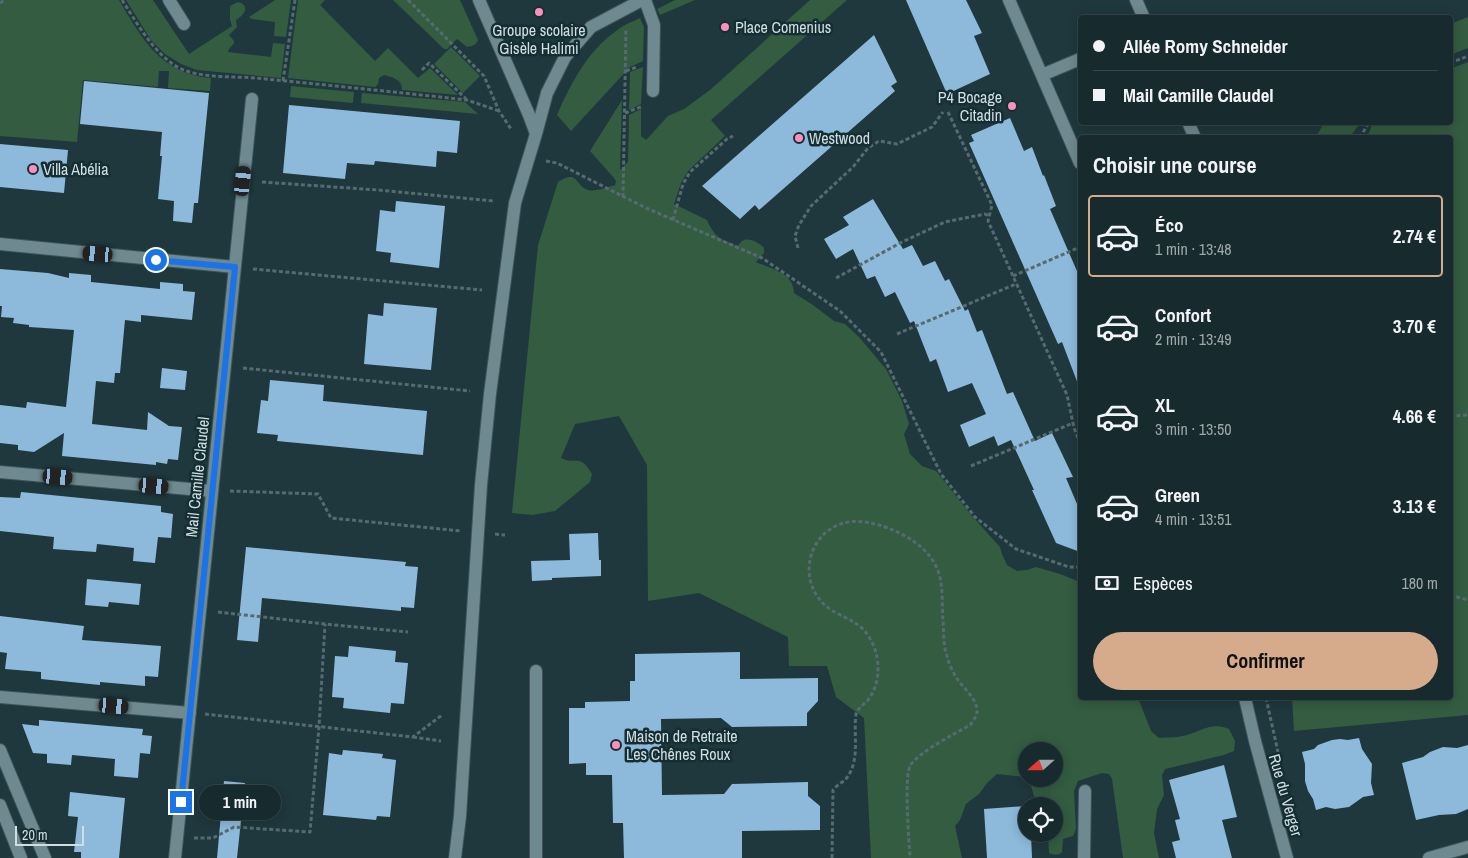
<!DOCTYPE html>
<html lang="fr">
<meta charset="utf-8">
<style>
body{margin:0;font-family:"Archivo Narrow",sans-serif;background:#24363a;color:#f1f3f6;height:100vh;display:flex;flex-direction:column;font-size:19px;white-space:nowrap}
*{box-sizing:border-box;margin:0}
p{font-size:16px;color:#9ea7aa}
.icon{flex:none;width:28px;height:28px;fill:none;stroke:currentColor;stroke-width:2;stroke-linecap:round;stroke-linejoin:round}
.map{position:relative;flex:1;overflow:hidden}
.details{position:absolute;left:1078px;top:135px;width:375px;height:565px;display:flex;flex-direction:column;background:#172a2e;border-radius:5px;box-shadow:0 2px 12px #0003,0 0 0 1px #36464a}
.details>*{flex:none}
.guide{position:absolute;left:1078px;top:15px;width:375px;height:110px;border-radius:5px;box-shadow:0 2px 12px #0003,0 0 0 1px #36464a;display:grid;align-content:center;height:110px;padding:0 15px;background:#172a2e}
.needle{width:32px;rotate:249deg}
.controls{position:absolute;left:1018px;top:742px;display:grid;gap:10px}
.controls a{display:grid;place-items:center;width:45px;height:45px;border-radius:50%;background:#172a2e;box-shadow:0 2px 12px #0003,0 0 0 1px #36464a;font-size:25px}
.scale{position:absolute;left:15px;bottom:12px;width:69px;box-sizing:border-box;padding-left:5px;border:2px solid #cfdee1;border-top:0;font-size:14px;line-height:18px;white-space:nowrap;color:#cfdee1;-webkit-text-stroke:4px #152e33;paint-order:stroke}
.end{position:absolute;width:22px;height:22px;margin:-11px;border:6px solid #1a73e8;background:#fff;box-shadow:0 0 0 2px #fff}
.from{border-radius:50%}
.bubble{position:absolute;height:35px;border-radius:18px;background:#172a2e;box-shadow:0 2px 12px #0003,0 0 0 1px #36464a;font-size:16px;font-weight:700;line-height:35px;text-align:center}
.car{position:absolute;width:15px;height:30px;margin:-15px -8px;border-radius:6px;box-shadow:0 0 4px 1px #0007;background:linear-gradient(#222 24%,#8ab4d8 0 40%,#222 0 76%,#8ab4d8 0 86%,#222 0)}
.guide b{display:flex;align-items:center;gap:18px;height:48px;font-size:19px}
.guide b+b{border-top:1px solid #36464a}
.guide i{width:12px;height:12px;background:#f1f3f6}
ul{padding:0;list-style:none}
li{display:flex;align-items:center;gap:15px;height:82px;margin:0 10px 8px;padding:0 5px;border:2px solid transparent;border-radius:5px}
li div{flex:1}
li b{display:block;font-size:19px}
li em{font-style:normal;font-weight:700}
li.selected{border-color:#d6ab8b}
li>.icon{width:45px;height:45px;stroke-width:1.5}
h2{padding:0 15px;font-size:22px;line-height:60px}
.pay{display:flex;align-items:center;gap:12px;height:55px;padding:0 15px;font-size:19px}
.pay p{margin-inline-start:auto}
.primary-button{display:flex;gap:10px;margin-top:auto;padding:10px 15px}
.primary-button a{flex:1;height:58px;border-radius:30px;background:#d6ab8b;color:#111;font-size:20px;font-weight:700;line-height:58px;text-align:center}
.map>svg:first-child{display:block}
.green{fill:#335c41}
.building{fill:#8dbadb}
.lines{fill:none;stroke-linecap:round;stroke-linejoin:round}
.minor-casing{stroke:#3e5459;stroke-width:14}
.path{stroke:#556b70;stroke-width:3;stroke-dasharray:4 2.5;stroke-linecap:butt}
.minor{stroke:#6e898f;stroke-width:12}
.route{stroke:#1a73e8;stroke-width:6}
.poi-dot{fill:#fe8ebc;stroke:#152e33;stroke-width:2}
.labels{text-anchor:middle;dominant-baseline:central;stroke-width:5;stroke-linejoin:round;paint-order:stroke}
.poi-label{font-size:16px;fill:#cfdee1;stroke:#152e33;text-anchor:start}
.street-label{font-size:16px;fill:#cfdee1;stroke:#152e33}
</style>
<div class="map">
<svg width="1468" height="858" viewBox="0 0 1468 858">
<rect width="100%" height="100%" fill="#1f383d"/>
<!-- green -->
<path class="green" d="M0,0H119C142,39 161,74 211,78L210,91L168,88L169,71H159L158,87L83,80L77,142L0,136Z
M126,0H153L189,54L232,26L230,20V6L238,2C251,6 244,15 236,20L237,27L229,35L234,41V43L229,49L228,52L271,57L273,43L285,44L281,78L197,70L181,64L165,54L151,40Z
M275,0H291L286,37L274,36L275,22L252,19L249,17Z
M298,0H325L320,5L375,61L388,48L418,78L430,68L458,95L402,90C403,80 392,77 384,75L379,78L378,84L375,87L288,78Z
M393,0H460L478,40C476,45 473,46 467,47L457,39L447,49H444Z
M675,0H695L660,15L657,9Z
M810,0H847L711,120L725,136L688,171L681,183L674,204L707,220C715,238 720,239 738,246C739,244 741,241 744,240C750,238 760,243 764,248V253L756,262C771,269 794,273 794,293L813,305L834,321L845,324L859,337L886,369L902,401L909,424L904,434L910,454L922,466L936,471L972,516L1000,547L1002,554L1007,565L1017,571L1027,570L1036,567L1060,574L1080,582V698H1138L1151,731L1159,738C1167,737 1175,738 1183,736C1200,732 1212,721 1229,729L1235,741L1234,751L1224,755L1165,769L1162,775L1164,795L1157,809L1154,833L1159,858H1123L1112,779L1109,774L1102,773L1078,781L1074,791L1076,829L1073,836L1063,839L1062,852C1058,856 1054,855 1049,853L1048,834H1054V806H1047V801L1038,800L1034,796L1029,779H1054V751H1026V777L997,774L987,783L979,794L966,804L960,820L955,826L962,858H871L864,718L836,697L827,666H789L788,637L699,593L648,601L647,465L619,416L575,424L561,458C577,466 579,452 592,474L590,482L555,511L532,515L512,513L538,245L558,182C579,169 574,185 588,190C594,192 609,187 615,185L616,181L614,178L590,151L622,100L620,170L628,162L629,115L641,109V136L646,140L668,116L684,109L710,90Z
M1468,17V48L1450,55V24Z
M640,18L644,27L643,61L630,67L571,131L557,115C571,83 587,52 616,31C623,25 632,22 640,18Z
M451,47L480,76L463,93L434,64Z
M1468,62V715L1294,731L1292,698H1450V138L1367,137L1373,123L1450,122V69Z
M643,67L641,104L629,110L630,72Z
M291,86L354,92L353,103L290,97Z
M362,93L465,102L478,114L361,103Z
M1324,123V122L1360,123L1350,137H1316Z"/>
<!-- building -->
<path class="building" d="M906,0H966L982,33L974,36L990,74L947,94Z
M874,35L897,82L891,86L895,91L759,210L755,205L740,219L702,186Z
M84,81L209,93L198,203H194L192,223L173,221L174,201L158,199L162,156H160L162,132L80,124Z
M289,105L460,121L457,153L437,151L436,167L375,161L374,165L347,163L345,179L283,173Z
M1010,118L1024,151L1032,147L1043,176L1044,175L1056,206L1050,209L1080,278V383L1078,384L1062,342L1058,344L969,143L974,141L971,135Z
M0,144L68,150L64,193L0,187Z
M873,199L903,249L912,245L923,266L935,261L945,281L949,279L965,311L968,309L977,332L982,330L1007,394L1013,392L1035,441L1052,433L1073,477L1066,478L1080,511V552L1056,543L1032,490H1034L1011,440L998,446L994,436L969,447L960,425L986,414L972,383L948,392L936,359L930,362L914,321L910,323L895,292L885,297L875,276L867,279L853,249L836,259L824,239L849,225L843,217Z
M396,201L445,206L439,268L390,262L391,253L376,251L380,210L395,212Z
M0,269L48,273L69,278V273L91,275V282L160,289V282L183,284V291L195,292L192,320L141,315V322L125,320L120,373H115L114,383L96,381L92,424L147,430L148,412L169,426L182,427L178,460L168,459L167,464L156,462V465L62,456L64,433L34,452L18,450V445L0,443V405L26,408L27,402L66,407L74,330L29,327V325L13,323L14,318L1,317L2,306H0Z
M384,303L437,308L431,370L364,364L368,314L383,316Z
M162,368L187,371L185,390L160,388Z
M270,380L324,385L323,401L427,411L423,455L277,441L278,435L257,433L261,400L268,401Z
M21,492L161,506V512L173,514L171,538L158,537L155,563L133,561L134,548L97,544L96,552L53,549L54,537L0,531V497L20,498Z
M598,533L599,560H601V576L552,578V580L532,581L531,561L570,560L569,534Z
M246,547L406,562L405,566L418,567L414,608L401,607V611L262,598L258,642L237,640Z
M87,579L141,584L139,605L109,602L108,607L85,605Z
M0,616L84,626L82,640L161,646L158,677L145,676V686L100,682V685L41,679V672L5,669L7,653L0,652Z
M349,646L396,651L395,662L408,663L404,704L391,703L390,713L343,708L344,698L332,697L335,656L348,657Z
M740,652V679L818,678V701L807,713V726L732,727L721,718L661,719L662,795L724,794L732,784L808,782V796L820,806V830L742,831V858H624L623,823H613L612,775H586V763L569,764V708H585V702L630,701V681H635V654Z
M39,720L143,729L142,735L152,736L150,754L140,753L138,778L114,776L115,759L72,755L71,765L47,763V754L33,753L22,724L39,726Z
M1359,738L1362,749L1372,764L1371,783L1374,795L1363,797L1349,807L1335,809L1326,807L1316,810L1313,799L1308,791L1305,781V764L1302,752L1314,749L1318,745L1332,740L1340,739L1348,740Z
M1468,745V809L1456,814L1439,815L1416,820L1402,763L1423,757L1430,752L1443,747L1457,748Z
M343,750L383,754L382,758L396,760L390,817L377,816L376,820L323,815L329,753L342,755Z
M1224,765L1237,817L1222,820L1232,858H1176L1172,842L1180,840L1175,820L1180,819L1169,780Z
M224,781L245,783L237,858H217Z
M70,792L125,798L119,858H81V852H74L78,817L68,816Z
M1026,806V834H1031L1032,858H987L984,809Z"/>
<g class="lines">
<!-- minor casing -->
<g class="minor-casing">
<path id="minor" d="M169,0L184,24
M479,0L529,115L536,134
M645,0L654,25L653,91
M1009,0L1080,163
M1136,0L1144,18
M1042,75L1080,59
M1188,122L1195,138
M0,244L235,267
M0,472L212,491
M536,671V858
M0,697L190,713
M1245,698L1255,741L1287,858
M0,750L45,858
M0,805L21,858
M175,858L252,99
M455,858L460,816L481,485L490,394L515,203L536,134L547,93L565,57L591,27L642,0
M1084,858L1085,791
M1429,858L1468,847"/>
</g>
<!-- path -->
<path class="path" d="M122,0C137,23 151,49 174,65C195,79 231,76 256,78C326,85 396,92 467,100L499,111
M408,0L484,76L499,111L511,129
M0,3L5,0
M1450,63L1468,56
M422,70L429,63L466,99
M626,71L637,67
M283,81L295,0
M948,112L992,205L988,221L1067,395L1074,428L1080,443
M625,113L643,106
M1360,138L1369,122
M546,161L557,163L646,208L762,258L840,311L881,352L941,474L975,517L1016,549L1069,567H1080
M262,182L378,190L494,201
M623,197L626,28
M673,220L683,184L690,172L727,139L733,136
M798,248L795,236L799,225L811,206L853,167L868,148L879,141L897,144L932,127L943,112
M253,269L482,290
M1013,276L1080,247
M836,278L902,242L945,222L985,214L989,216
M897,334L1016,284
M243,368L470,391
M1450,416L1468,415
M971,466L1073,423
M230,491L318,494L331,518L461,531
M495,534L505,535
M1450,595L1468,600
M218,612L325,624L408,632
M1266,698L1278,752
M205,714L413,737L442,715
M413,737L441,741
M194,838H213L234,827L310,832L319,727L325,624
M832,858L833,790C836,786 841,783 845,780C861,762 853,736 856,714C858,708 863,705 868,700C875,691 878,680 878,668C878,651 870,632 855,623C846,617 834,613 826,606C802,586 804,548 829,530C844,519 862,520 879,525C905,533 933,549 940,577C943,591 942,608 943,622C944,633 943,645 947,656C949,664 953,673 958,680C964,688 975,698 977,708C978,715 974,720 970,725C956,733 917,753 910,766C904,778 909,841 910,858"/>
<!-- minor -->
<use href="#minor" class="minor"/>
</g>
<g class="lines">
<!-- route -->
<path class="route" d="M156,260L235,267L181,802"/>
</g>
<!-- markers -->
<g class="poi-dot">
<circle cx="539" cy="12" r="5"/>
<circle cx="725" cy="27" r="5"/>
<circle cx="1012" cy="106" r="5"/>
<circle cx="799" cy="138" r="5"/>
<circle cx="33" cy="169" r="5"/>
<circle cx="616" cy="745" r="5"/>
</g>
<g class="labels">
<!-- poi labels -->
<g class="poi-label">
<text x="735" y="27">Place Comenius</text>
<text x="539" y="30" text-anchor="middle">Groupe scolaire<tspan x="539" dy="18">Gisèle Halimi</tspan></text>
<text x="1002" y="97" text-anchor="end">P4 Bocage<tspan x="1002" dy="18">Citadin</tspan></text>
<text x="809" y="138">Westwood</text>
<text x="43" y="169">Villa Abélia</text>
<text x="626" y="736">Maison de Retraite<tspan x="626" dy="18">Les Chênes Roux</tspan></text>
</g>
<!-- street labels -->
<g class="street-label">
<text transform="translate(197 477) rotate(-84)">Mail Camille Claudel</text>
<text transform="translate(1286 795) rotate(74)">Rue du Verger</text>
</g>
</g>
</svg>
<div class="controls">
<a><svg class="needle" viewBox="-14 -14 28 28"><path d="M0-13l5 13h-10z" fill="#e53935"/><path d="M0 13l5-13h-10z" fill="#9ea7aa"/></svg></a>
<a><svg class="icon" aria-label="locate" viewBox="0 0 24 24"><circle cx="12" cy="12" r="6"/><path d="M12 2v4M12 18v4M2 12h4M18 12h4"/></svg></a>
</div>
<div class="scale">20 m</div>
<i class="end from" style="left:156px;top:260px"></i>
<i class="end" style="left:181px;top:802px"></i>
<div class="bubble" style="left:199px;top:785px;width:82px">1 min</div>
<i class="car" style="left:243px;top:181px;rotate:6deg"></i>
<i class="car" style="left:98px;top:254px;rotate:275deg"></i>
<i class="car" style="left:58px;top:477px;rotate:95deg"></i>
<i class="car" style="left:154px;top:486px;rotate:95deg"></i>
<i class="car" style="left:114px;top:706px;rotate:95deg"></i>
<div class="guide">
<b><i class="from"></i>Allée Romy Schneider</b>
<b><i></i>Mail Camille Claudel</b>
</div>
<section class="details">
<h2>Choisir une course</h2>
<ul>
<li class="selected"><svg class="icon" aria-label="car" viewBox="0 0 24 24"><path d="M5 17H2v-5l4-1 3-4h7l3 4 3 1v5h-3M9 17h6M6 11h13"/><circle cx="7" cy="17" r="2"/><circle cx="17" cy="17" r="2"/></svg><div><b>Éco</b><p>1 min · 13:48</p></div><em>2.74 €</em></li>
<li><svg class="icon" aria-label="car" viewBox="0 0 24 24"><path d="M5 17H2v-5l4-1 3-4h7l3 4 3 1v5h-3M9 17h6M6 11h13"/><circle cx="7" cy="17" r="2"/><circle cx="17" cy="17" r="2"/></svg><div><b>Confort</b><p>2 min · 13:49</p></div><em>3.70 €</em></li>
<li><svg class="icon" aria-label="car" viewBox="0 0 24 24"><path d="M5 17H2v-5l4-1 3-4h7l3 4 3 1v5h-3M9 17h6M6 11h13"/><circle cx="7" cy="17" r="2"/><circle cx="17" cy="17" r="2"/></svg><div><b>XL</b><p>3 min · 13:50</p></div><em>4.66 €</em></li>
<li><svg class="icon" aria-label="car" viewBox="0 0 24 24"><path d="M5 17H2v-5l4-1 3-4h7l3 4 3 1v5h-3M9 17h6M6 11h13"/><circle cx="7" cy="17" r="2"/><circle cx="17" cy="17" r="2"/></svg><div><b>Green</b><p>4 min · 13:51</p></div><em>3.13 €</em></li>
</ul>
<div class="pay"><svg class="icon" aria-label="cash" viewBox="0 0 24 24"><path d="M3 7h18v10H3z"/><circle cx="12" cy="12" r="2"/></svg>Espèces<p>180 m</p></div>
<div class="primary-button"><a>Confirmer</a></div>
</section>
</div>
